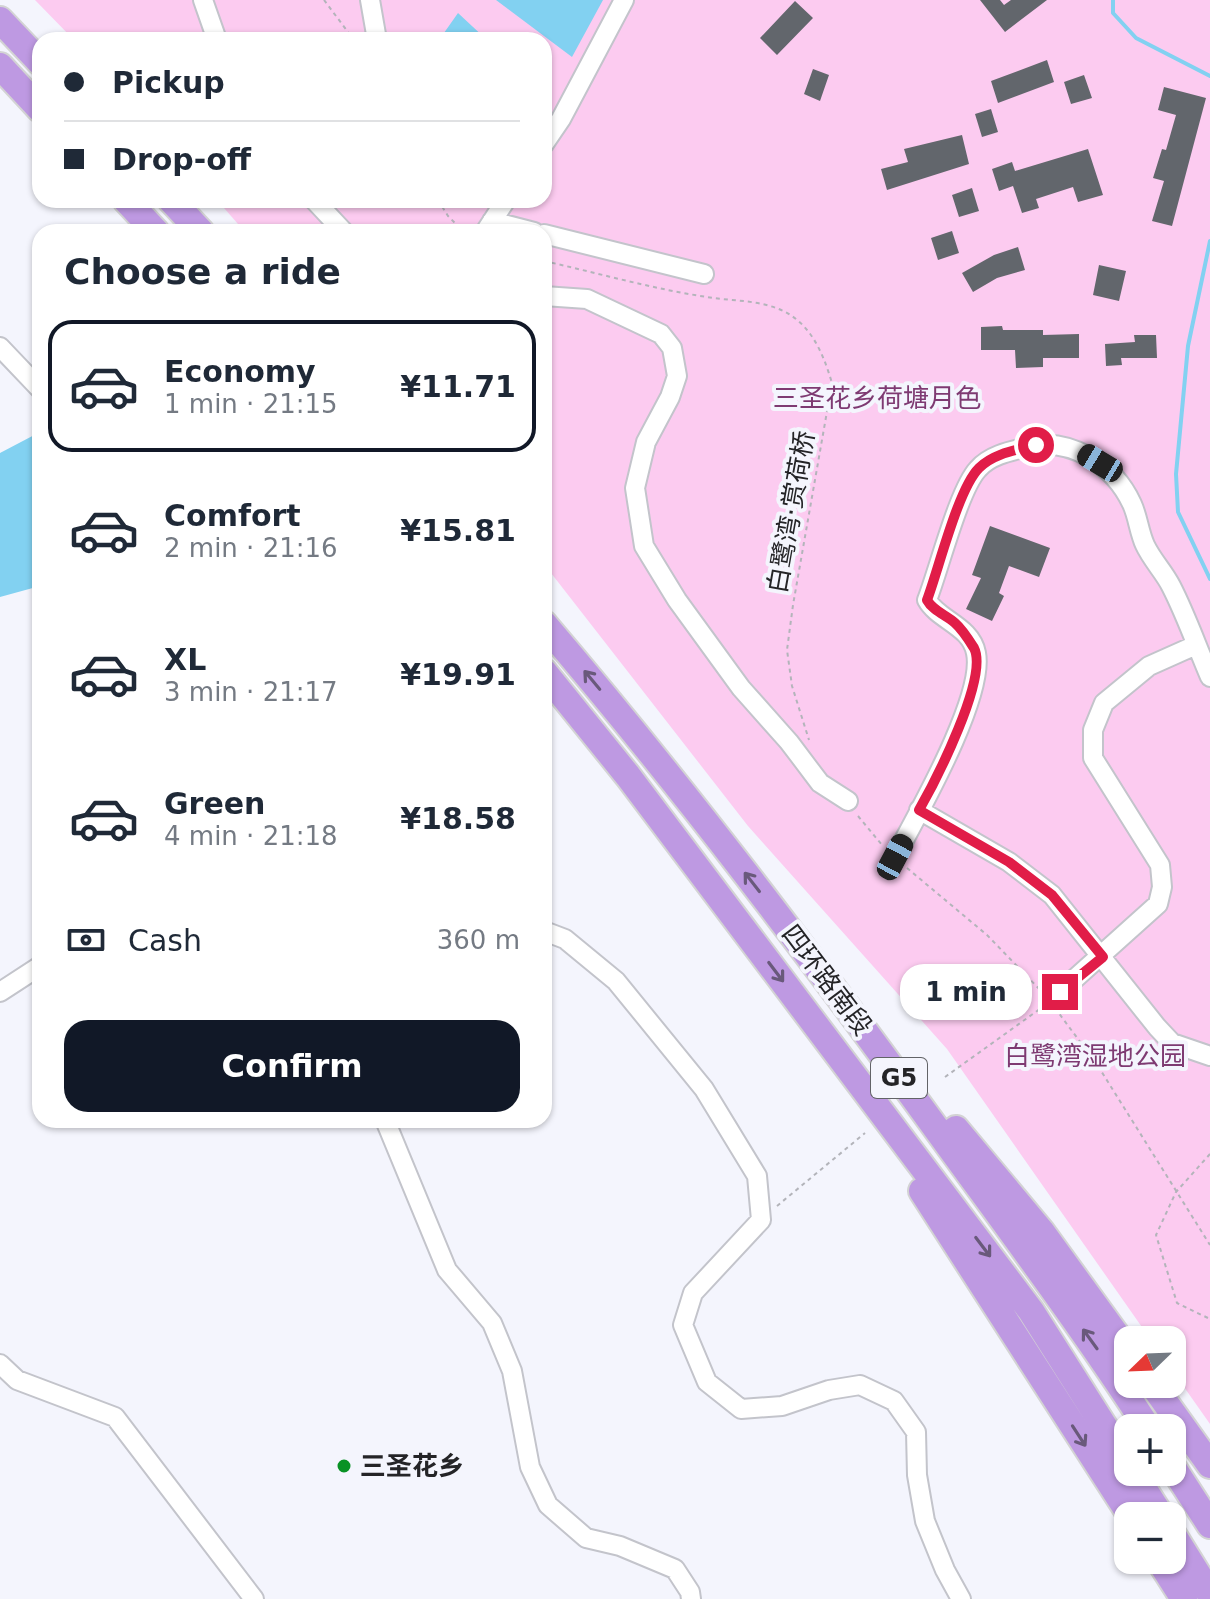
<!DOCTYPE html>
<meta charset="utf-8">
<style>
body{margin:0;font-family:"DejaVu Sans","Noto Sans SC",sans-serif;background:#f2f2f3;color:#1f2937;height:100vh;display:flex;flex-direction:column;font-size:30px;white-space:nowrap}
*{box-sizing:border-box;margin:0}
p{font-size:26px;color:#747a83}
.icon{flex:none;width:44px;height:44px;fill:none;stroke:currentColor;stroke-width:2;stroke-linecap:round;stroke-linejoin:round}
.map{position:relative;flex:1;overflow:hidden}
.side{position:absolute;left:32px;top:224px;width:520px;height:904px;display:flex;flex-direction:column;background:#fff;border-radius:24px;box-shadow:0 2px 6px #0004}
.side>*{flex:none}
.hud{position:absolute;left:32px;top:32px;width:520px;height:176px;border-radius:24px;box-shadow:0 2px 6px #0004;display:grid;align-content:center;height:176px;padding:0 32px;background:#fff}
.needle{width:52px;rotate:247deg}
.controls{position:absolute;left:1114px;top:1326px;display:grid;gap:16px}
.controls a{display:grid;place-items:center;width:72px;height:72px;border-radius:16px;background:#fff;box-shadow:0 2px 6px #0004;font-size:40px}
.end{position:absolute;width:36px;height:36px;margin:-18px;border:10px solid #e11d48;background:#fff;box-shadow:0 0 0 4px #fff}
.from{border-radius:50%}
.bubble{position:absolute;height:56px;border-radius:24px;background:#fff;box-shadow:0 2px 6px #0004;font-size:26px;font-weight:600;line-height:56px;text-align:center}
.car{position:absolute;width:24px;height:48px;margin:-24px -12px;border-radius:10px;box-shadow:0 0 6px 2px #0007;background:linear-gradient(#222 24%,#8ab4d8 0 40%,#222 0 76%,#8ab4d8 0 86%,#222 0)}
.hud b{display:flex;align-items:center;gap:28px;height:76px;font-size:30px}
.hud b+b{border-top:2px solid #e0e1e3}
.hud i{width:20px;height:20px;background:#1f2937}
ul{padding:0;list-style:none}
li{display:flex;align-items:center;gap:24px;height:132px;margin:0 16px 12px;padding:0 16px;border:4px solid transparent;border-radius:24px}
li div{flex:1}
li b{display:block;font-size:30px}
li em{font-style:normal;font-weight:600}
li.selected{border-color:#111827}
li>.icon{width:72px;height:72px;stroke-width:1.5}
h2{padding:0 32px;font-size:36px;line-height:96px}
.pay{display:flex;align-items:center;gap:20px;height:88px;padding:0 32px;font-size:30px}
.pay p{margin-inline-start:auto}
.action{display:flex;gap:16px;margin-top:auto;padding:16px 32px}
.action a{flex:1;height:92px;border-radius:24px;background:#111827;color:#fff;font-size:32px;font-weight:600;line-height:92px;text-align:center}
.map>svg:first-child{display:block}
.green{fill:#fccbf0}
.water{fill:#82d1f1}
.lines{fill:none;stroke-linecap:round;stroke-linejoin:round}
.stream{stroke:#82d1f1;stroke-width:4}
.building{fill:#62666c}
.minor-tunnel{stroke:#cacbd2;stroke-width:18;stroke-dasharray:18 9;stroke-linecap:butt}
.minor-casing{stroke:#c3c4cb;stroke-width:22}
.highway-casing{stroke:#d3d3d4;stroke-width:30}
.path{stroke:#b3b4ba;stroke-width:2;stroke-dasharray:4 4;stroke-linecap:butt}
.minor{stroke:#fff;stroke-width:18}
.highway{stroke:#be99e2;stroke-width:26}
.oneway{stroke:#69597b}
.route{stroke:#e11d48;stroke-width:10}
.poi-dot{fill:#099225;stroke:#f4f5fd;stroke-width:3}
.labels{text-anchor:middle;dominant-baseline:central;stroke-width:8;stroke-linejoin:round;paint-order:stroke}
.shield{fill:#f4f5fd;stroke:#626367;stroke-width:2}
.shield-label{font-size:24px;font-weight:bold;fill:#242427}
.park-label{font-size:26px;fill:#7e3a72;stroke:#f4f5fd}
.street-label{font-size:26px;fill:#242427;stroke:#f4f5fd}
.poi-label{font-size:26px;font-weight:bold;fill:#242427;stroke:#f4f5fd;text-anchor:start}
</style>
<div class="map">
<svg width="1210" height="1599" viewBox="0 0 1210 1599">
<rect width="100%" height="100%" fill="#f4f5fd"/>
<!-- green -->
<path class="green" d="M35,0H1210V1424L1172,1370V1340H1151L947,1049L748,826L544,564V232H245L217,200H544V40H74Z"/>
<!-- water -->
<path class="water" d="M496,0H603L572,57Z
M458,13L487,40H439Z
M40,432V586L0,597V453Z"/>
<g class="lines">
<!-- stream -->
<path class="stream" d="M1113,0V13L1136,38L1210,76
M1210,241L1188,346L1176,474L1178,512L1210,579"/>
</g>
<!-- building -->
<path class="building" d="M980,0H1000L1004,5L1011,0H1047L1005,32Z
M795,1L813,18L777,55L760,38Z
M1047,60L1054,82L998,103L991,81Z
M813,69L829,75L820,101L804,94Z
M1084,75L1092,98L1071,104L1064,82Z
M1164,87L1206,98L1172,226L1152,221L1164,181L1153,178L1162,149L1166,150L1176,115L1158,110Z
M991,109L998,132L982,137L975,114Z
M962,135L969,164L887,190L881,169L908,162L904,149Z
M1088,149L1103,195L1078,202L1073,187L1036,199L1039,208L1022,213L1013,186L999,191L992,169L1012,162L1015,171Z
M972,188L979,211L959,217L952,195Z
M952,231L959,253L938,260L931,238Z
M1018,247L1025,270L997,278L973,292L962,273L994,255Z
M1099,265L1126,271L1119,301L1093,295Z
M1002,326L1003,330H1043V335L1079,334V358H1043V367L1016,368L1015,350H981V327Z
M1134,335H1156L1157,358H1121L1122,365L1106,366L1105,344L1135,342Z
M990,526L1050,548L1039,577L1009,566L999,593L1004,596L992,621L966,609L981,578L972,575Z"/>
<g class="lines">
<!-- minor-tunnel -->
<path class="minor-tunnel" d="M1044,1006L1060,992"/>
<!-- minor casing -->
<g class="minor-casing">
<path id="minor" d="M203,0L217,40
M370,0L377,40
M544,144L561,119L624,0
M314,200L344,232
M492,221L534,232
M485,232L506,200
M544,234L704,274
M544,296L587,299L661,334L672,348L677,376L670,397L646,442L635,488L644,546L677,600L741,688L789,742L820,783L848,801
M0,347L40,389
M919,810L1009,862L1052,895L1157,1027L1172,1043L1210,1056
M895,857C917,815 985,697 976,653C971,626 938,620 927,600C939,569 959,489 978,469C990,455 1011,451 1028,447C1071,437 1114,465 1132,504C1138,517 1139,532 1145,545C1152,560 1164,572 1171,586C1186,615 1197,647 1210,677
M544,931L565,939L616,981L704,1089L757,1176L761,1220L693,1293L683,1325L707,1382L741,1409L782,1406L829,1390L860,1385L894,1401L916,1432L917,1475L925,1521L945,1570L961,1599
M0,992L40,966
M1060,992L1158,904L1162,887L1160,865L1093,758V730L1104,703L1149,666L1196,645
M385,1120L447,1270L492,1323L512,1371L530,1467L548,1505L586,1538L620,1546L675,1569L690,1592L691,1599
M0,1364L17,1380L115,1417L254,1599"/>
</g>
<!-- highway casing -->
<g class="highway-casing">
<path id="highway" d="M0,20L40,62
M0,66L40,109
M126,200L156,232
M171,200L201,232
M544,624C683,787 812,958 938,1131C1009,1229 1082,1326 1148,1428
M544,672L628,776L1031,1311L1128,1464
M956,1129L1041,1231L1128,1351
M922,1191L1131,1516
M1152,1384L1210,1465
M1172,1466L1210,1525
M1133,1472L1161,1516
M1172,1533L1210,1594
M1159,1560L1184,1599"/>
</g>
<!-- path -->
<path class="path" d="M324,0L354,40
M438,200L448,216L464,232
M544,261C598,273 653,289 707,297C737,302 771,299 796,319C816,335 825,360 832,383L793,605L787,650L792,686L809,740
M858,816L882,845
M907,868L987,935L1044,994
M1055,1008L1098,1066L1210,1245
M945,1077L1044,1006
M1210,1154L1176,1192L1156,1235L1177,1303L1210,1319
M777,1206L865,1133"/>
<!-- minor -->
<use href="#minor" class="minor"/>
<!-- highway -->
<use href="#highway" class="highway"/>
</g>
<!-- one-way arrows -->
<defs><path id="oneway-shaft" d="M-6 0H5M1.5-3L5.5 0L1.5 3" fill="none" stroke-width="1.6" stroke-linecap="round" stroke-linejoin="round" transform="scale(2)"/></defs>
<g class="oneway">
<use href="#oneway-shaft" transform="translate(592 680) rotate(-130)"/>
<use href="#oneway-shaft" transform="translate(752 882) rotate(-128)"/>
<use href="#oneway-shaft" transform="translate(776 972) rotate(53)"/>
<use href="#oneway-shaft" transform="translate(983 1247) rotate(53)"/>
<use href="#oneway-shaft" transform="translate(1090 1339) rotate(-126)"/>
<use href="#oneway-shaft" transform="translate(1079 1436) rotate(57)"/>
</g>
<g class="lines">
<!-- route -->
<path class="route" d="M1036,445C1017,450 994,453 979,468C958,489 939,568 927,600C933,611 946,615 955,623C962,629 969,640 974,648C989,677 935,782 919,810L1009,862L1052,895L1103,957L1060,992"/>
</g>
<!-- markers -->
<circle class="poi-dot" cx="344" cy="1466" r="8"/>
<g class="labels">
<!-- shield labels -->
<rect class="shield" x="871" y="1058" width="56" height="40" rx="6"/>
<g class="shield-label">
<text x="899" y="1078">G5</text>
</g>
<!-- park labels -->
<g class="park-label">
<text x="877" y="398">三圣花乡荷塘月色</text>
<text x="1095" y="1056">白鹭湾湿地公园</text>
</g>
<!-- street labels -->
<g class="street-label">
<text transform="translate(791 512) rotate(-80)">白鹭湾·赏荷桥</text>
<text transform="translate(827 980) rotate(53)">四环路南段</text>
</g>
<!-- poi labels -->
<g class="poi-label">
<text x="360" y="1466">三圣花乡</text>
</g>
</g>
</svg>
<div class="controls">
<a><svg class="needle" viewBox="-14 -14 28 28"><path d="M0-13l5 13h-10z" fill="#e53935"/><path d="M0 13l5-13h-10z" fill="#747a83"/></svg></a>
<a>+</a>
<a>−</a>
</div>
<i class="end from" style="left:1036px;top:445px"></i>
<i class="end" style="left:1060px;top:992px"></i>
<div class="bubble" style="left:900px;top:964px;width:132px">1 min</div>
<i class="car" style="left:1100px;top:463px;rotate:301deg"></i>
<i class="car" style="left:895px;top:857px;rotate:28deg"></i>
<div class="hud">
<b><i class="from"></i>Pickup</b>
<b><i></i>Drop-off</b>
</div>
<section class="side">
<h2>Choose a ride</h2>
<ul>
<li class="selected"><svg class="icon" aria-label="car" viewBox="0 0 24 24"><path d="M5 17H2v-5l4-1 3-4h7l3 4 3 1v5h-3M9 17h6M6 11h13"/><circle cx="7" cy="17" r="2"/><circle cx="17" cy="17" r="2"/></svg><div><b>Economy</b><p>1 min · 21:15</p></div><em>¥11.71</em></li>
<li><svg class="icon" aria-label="car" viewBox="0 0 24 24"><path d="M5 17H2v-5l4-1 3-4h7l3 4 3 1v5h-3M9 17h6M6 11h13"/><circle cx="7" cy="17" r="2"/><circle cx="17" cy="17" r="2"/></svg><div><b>Comfort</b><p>2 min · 21:16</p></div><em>¥15.81</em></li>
<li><svg class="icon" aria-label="car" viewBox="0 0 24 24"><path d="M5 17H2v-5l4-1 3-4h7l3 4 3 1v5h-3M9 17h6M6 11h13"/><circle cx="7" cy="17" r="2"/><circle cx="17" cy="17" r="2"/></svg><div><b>XL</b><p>3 min · 21:17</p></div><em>¥19.91</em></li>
<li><svg class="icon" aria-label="car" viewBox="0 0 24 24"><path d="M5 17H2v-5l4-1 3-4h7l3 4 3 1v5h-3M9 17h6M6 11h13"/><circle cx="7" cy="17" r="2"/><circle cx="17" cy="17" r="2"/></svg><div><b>Green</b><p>4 min · 21:18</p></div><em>¥18.58</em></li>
</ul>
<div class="pay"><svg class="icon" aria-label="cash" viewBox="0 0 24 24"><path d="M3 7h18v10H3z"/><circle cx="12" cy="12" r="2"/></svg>Cash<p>360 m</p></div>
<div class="action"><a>Confirm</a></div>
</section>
</div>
